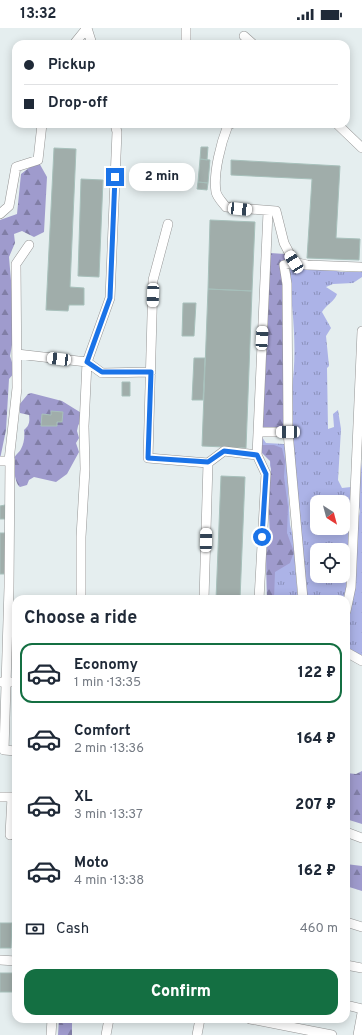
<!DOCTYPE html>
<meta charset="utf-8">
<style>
body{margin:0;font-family:Overpass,sans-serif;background:#f6f6f7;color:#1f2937;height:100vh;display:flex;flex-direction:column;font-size:15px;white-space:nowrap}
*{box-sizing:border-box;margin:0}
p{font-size:13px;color:#747a83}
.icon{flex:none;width:22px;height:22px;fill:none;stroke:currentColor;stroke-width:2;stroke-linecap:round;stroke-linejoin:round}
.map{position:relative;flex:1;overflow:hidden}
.sheet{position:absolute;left:12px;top:567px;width:338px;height:428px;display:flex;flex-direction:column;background:#fff;border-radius:12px;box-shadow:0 2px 10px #0003}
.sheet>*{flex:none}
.top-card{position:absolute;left:12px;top:12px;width:338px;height:88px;border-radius:12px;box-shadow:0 2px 10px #0003;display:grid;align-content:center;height:88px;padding:0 12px;background:#fff}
.needle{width:26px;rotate:144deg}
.fabs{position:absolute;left:310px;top:467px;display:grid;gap:8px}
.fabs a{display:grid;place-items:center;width:40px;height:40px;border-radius:8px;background:#fff;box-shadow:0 2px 10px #0003;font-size:20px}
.end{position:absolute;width:18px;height:18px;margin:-9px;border:5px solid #1a73e8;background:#fff;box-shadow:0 0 0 2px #fff}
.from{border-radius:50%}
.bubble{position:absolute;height:28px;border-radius:12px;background:#fff;box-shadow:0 2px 10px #0003;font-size:13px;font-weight:800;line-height:28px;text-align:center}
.car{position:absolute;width:12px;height:24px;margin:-12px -6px;border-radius:5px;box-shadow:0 0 3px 1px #0007;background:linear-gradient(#fff 24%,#345 0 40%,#fff 0 76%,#345 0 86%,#fff 0)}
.top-card b{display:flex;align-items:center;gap:14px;height:38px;font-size:15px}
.top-card b+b{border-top:1px solid #e0e1e3}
.top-card i{width:10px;height:10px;background:#1f2937}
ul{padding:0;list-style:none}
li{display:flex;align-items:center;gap:12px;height:60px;margin:0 8px 6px;padding:0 4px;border:2px solid transparent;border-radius:12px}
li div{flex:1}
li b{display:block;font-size:15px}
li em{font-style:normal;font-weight:800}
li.current{border-color:#146f42}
li>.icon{width:36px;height:36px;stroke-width:1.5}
h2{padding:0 12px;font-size:18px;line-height:48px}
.pay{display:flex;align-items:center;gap:10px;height:44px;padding:0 12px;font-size:15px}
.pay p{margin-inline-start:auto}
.action{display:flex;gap:8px;margin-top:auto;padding:8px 12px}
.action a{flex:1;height:46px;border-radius:12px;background:#146f42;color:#fff;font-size:16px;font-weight:800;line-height:46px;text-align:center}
.status{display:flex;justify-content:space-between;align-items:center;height:28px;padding:0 20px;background:#fff;direction:ltr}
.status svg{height:11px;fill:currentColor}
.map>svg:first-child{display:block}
.grass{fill:url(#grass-tufts);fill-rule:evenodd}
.forest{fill:url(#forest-firs)}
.building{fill:#a0adaa;stroke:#a7c0bb}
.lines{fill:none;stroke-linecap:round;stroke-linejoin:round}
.minor-casing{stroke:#959595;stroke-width:10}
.minor{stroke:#fff;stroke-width:9}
.route{stroke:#1a73e8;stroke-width:5}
</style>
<div class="status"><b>13:32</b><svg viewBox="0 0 49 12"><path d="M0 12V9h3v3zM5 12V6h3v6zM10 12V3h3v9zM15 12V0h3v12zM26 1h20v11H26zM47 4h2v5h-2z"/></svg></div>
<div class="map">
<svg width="362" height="1007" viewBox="0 0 362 1007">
<defs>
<pattern id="grass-tufts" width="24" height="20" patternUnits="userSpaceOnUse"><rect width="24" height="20" fill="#acb3e7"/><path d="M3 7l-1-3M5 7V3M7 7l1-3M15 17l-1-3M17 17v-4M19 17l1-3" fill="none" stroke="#8b91bb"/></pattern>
<pattern id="forest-firs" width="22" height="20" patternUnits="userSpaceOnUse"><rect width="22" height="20" fill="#9f9bcd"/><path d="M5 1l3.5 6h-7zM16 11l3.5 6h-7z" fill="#817ea6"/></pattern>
</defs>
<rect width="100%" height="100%" fill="#e5eeef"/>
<!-- grass -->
<path class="grass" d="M305,238L312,242L318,239L341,244H362V249L353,255L333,256L326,259L337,266C335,273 326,277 322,284L331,300L326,308L329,338L327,340L328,401L334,399L333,386L338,382L341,401L338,452L342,460L351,459L353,464L349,497L348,552L344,571H306L296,483L291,366C298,326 293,282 288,242ZM317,474H343V500H317ZM317,522H343V548H317Z
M260,406L266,415L284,416L286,424L290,497L296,520L295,536L298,571H267L266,522L270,506L268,459L272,445L270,437L271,430L258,411Z
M362,434V627L357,626L346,618V592L350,576L356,503L360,483L357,471Z"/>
<!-- forest -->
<path class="forest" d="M38,133L47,149L44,204L34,209L22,203L14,206L15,215L9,229L15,300L10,328L15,344L9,351L6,402L0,431V192L17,186L21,146Z
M270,225L285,226L288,236V294L282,298L289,304L287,373L283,382L286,390V400H261Z
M31,365L62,373L83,386L78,398L77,403L79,410L76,415L79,424L67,446L56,454L34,449L29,452L27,457L20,459C15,456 13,438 14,432C14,427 19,425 21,421C24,416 25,408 24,402C29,398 30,394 29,387L20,385L19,377L28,366Z
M260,417H274L282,420L285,433L284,449L288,479L287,505L294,524L290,535L275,544L274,571H267L266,522L270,506L268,465L271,441L270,433L258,421Z
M362,743V796L346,791V745L356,746Z
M346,836L362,838V863L346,858Z
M59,991H72V1007H58Z"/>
<!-- building -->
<path class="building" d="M201,119H208L207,132L200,131Z
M54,120L76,121L70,259L84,260V277H69L68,283L46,282Z
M200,131L210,132L208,155L198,154Z
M231,132L340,138L336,210L360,211L359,232L307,230L312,151L231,147Z
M81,151L103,152L99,249L78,248Z
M198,154L208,155L207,162L197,161Z
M210,192L255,194L252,263L208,261Z
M208,261L252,263L246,420L202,418Z
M183,275H196L194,308H182Z
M194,330H205L203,372H192Z
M122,354H130V368H122Z
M51,383L63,384L62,394H57V398H41L42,386L51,387Z
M221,448L245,449L240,571H216Z
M5,477V491H0V478Z
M0,505H7L6,546H0Z
M13,888L16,889V905H12Z
M0,895H12L11,920H0Z
M0,945H16V964H0Z"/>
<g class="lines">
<!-- minor casing -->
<g class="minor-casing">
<path id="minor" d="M87,0L92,16
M186,0V16
M244,8L253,16
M74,16L87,0
M115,96L117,104L110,270L87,334L102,345L151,344
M231,96L228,97C221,115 213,145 216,164C217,169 223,175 226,179L276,183L284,215L294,234L307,237L360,239
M337,96L362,120
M0,186L9,178L16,139L38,132L42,96
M168,196L153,252L148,430L208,435L224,423L257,427L266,446L259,571
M17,326L87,334L84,398L85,441L81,509V571
M258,404H288L303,571
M288,404L287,256L284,237L294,234
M257,427L268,184
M10,431L9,559L4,722L16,723
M0,433H9L17,360L16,236L29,217
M204,571L208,435
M346,583L351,559L362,303
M346,624L362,633
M0,654H16
M0,769H16
M346,804L362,810
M10,807L12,769
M346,894L362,899
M0,932L16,933
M346,937L362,940
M346,977L362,981
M250,991L332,1007
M51,1007L52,991
M106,1007L109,991
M197,1007L200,991
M358,1007L362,985"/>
</g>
<!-- minor -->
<use href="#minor" class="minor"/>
</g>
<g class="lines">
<!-- route -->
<path class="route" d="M115,149L110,270L87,334L102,344H151L148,430L208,434L224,423L257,427L266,446L262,509"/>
</g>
</svg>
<div class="fabs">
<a><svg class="needle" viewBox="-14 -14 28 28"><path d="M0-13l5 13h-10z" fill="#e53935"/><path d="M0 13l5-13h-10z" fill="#747a83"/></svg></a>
<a><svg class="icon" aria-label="locate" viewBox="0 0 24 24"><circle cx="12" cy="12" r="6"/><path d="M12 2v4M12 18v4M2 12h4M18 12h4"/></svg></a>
</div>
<i class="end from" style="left:262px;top:509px"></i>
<i class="end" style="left:115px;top:149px"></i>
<div class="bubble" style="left:129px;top:135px;width:66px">2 min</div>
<i class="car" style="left:240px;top:181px;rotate:96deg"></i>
<i class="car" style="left:294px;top:234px;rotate:328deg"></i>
<i class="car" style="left:153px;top:267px;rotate:182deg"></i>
<i class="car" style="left:262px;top:310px;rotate:3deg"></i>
<i class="car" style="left:59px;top:331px;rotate:277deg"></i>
<i class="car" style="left:288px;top:404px;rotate:270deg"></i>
<i class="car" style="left:206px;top:512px;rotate:1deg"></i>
<div class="top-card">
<b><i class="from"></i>Pickup</b>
<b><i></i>Drop-off</b>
</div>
<section class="sheet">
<h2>Choose a ride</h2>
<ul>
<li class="current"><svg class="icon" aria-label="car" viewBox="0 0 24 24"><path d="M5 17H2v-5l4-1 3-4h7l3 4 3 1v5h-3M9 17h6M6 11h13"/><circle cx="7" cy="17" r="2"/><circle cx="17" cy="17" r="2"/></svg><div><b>Economy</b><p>1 min · 13:35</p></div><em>122 ₽</em></li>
<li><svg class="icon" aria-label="car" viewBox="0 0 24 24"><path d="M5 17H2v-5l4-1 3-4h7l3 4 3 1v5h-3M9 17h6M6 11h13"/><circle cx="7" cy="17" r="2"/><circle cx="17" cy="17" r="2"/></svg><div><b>Comfort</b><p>2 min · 13:36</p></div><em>164 ₽</em></li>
<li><svg class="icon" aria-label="car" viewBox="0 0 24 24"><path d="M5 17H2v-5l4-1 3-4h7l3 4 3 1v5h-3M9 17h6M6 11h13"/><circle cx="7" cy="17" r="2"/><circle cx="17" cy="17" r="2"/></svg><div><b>XL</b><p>3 min · 13:37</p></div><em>207 ₽</em></li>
<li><svg class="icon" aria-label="car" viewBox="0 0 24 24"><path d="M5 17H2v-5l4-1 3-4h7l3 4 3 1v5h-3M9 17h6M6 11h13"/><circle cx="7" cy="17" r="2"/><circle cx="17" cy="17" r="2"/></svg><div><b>Moto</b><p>4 min · 13:38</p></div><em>162 ₽</em></li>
</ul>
<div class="pay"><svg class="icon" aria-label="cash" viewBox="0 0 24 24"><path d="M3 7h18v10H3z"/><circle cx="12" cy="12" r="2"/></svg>Cash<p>460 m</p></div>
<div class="action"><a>Confirm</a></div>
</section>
</div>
